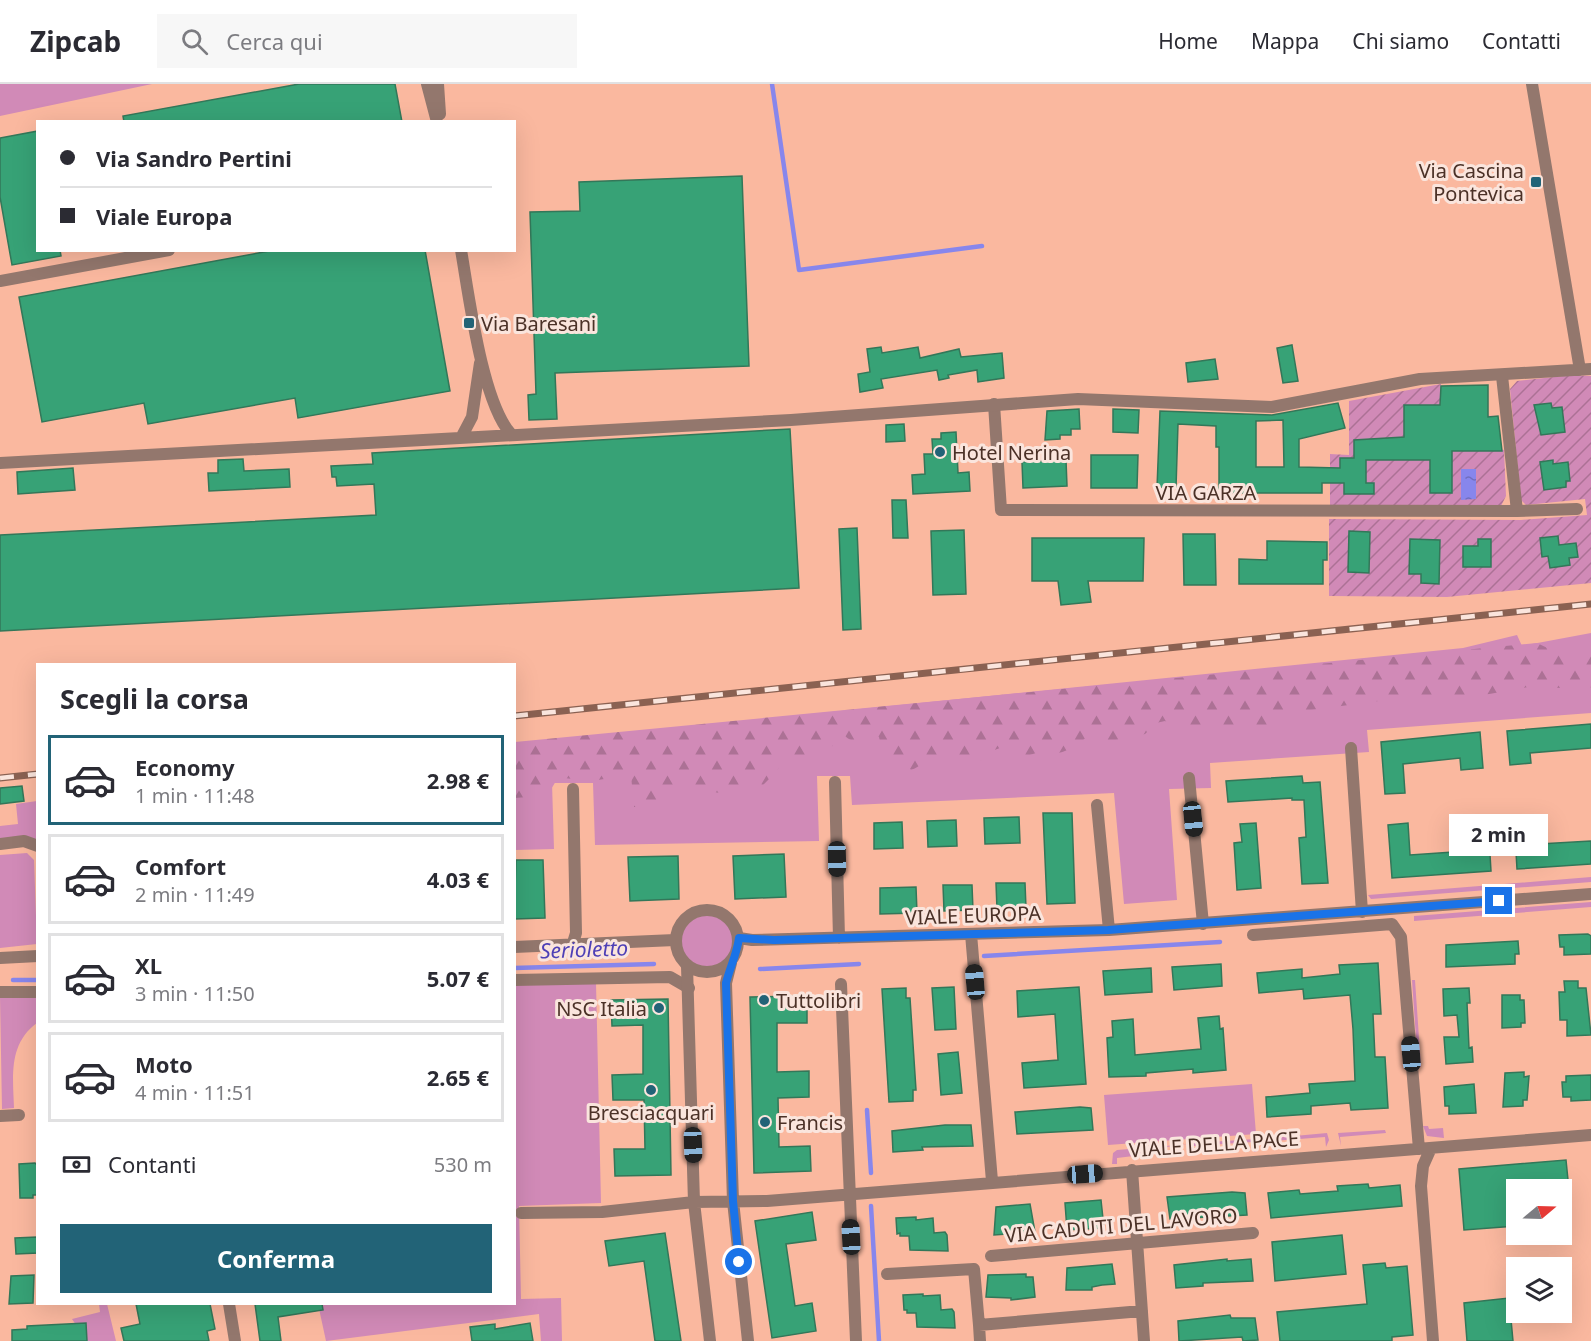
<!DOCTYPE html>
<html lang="it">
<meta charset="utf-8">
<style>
body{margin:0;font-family:"Noto Sans",sans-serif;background:#f7f7f7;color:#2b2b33;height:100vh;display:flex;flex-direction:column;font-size:22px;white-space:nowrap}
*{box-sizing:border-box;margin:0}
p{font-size:20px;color:#7c7c81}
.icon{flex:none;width:33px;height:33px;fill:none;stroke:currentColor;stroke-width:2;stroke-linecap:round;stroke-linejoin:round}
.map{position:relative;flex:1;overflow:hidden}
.drawer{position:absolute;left:36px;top:579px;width:480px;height:642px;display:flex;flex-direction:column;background:#fff;border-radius:0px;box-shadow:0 6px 24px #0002}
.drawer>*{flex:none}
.hud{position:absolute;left:36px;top:36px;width:480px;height:132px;border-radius:0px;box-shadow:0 6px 24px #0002;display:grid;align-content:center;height:132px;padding:0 24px;background:#fff}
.needle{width:39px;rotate:71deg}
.buttons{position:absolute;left:1506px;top:1095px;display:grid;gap:12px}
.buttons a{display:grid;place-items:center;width:66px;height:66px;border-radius:0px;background:#fff;box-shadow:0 6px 24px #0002;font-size:30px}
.end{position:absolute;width:27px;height:27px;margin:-14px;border:8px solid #1a73e8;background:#fff;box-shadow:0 0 0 3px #fff}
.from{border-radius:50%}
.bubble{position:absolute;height:42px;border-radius:0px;background:#fff;box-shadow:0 6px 24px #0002;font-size:20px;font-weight:700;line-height:42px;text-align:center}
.car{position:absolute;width:18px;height:36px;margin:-18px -9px;border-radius:8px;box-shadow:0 0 4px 2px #0007;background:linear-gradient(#222 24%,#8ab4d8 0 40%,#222 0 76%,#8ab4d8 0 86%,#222 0)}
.hud b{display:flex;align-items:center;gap:21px;height:57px;font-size:22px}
.hud b+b{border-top:2px solid #e1e1e2}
.hud i{width:15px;height:15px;background:#2b2b33}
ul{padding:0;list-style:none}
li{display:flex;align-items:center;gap:18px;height:90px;margin:0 12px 9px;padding:0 12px;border:3px solid #e1e1e2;border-radius:0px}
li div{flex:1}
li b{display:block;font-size:22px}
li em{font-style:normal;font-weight:700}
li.selected{border-color:#226377}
li>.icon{width:54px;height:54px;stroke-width:1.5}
h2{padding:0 24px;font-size:27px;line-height:72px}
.pay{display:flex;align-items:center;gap:15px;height:66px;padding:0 24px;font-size:22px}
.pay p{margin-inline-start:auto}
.cta{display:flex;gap:12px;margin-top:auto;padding:12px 24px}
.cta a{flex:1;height:69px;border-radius:0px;background:#226377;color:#fff;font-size:24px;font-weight:700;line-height:69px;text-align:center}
header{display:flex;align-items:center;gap:36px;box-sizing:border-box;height:84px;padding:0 30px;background:#fff;border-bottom:2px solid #e1e1e2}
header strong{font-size:28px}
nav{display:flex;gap:33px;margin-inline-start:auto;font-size:21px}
.search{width:420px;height:54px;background:#f7f7f7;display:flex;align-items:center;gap:15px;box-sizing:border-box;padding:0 21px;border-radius:0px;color:#7c7c81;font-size:22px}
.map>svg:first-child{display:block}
.green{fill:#d18ab7}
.forest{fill:url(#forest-firs)}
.garden{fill:url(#garden-furrows)}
.water{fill:url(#water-ripples)}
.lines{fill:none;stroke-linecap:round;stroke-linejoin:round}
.stream{stroke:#8786ec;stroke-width:4.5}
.building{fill:#37a276;stroke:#337759;stroke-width:1.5;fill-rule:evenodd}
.pedestrian{stroke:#93776d;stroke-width:12}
.minor{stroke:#93776d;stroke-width:12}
.tertiary{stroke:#93776d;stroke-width:12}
.rail-casing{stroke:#8a6152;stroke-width:7}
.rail{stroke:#fae5dd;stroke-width:4.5;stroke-dasharray:14;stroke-linecap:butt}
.route{stroke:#1a73e8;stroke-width:8}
.poi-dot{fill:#226377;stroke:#fae5dd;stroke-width:2}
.labels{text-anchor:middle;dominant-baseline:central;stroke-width:6;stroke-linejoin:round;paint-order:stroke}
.poi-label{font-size:20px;fill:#4b3127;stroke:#fae5dd;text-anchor:start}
.street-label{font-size:20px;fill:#4b3127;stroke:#fae5dd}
.water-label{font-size:21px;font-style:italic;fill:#4e40b6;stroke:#fae5dd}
</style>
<header>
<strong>Zipcab</strong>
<div class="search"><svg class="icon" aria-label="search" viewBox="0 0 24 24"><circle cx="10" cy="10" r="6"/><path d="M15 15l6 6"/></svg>Cerca qui</div>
<nav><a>Home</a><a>Mappa</a><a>Chi siamo</a><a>Contatti</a></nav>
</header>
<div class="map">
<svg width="1591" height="1257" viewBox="0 0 1591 1257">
<defs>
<pattern id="forest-firs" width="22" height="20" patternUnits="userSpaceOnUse" patternTransform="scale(1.5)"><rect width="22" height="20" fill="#d18ab7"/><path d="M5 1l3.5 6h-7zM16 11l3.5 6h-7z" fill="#ac7195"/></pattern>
<pattern id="garden-furrows" width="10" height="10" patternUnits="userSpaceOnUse" patternTransform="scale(1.5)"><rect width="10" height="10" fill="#d18ab7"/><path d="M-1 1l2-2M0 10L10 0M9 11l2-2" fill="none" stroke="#ac7195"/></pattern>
<pattern id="water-ripples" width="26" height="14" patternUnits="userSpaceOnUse" patternTransform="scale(1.5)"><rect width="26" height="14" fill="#8786ec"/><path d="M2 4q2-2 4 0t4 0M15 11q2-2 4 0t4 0" fill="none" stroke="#706ebf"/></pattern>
</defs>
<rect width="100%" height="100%" fill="#fab89f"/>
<!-- green -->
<path class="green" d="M0,0H152L0,32Z
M1591,549V629L1367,646L1369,668L1210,679L1211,704L1169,705L1177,816L1124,820L1114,709L852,721L850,692H817L819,757L595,761L593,699H552L554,765L515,766V660L1463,564L1517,551L1522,562Z
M37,717V759L0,755V742L18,740L16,720Z
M27,769L34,776L37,860L0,864V771Z
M1591,793V798L1371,815L1368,811Z
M1591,818V823L1414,837V832Z
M681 858a27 27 0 1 1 54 0a27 27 0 1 1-54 0Z
M1412,896H1415L1421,983H1418Z
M596,899L601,1119L519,1122L521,1215L561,1214L562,1257H541L539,1230L326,1257L318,1220H514L515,900Z
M38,911L37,939C8,960 13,993 14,1024L2,1025L0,912Z
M1252,1000L1256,1050L1108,1061L1104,1011Z
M1423,1042H1428L1429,1045L1443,1044L1444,1054L1427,1052Z
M1385,1046L1386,1049L1340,1053L1341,1062L1338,1049Z
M1327,1049L1329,1056L1326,1063L1325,1053L1262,1058V1055Z
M1256,1055L1257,1067L1254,1068L1253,1058L1194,1062L1193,1059Z
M1190,1060L1150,1065V1070L1117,1074V1080H1112L1113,1069L1117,1066Z
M99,1220H107L116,1257H87L72,1235L100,1228Z"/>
<!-- forest -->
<path class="forest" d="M1537,559L1560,570L1591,567V603L1586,606L1534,602L1478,612L1409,613L1281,630L1268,642L1186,647L1165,637L1156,639L1145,650L1130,654L1108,657L1089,651C1081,658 1070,667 1058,669C1043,671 1044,665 1024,673L1000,664L986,669L983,676C966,679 960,672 945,670C932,669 923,682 911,686L897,671L892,672L881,662L879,653L873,649C865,656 854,661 845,652L833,662L820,664L813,671L802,675L779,673L778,686L763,701L748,698L720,709L682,703L656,723H634L631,691L591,697L564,694L556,697L550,707L544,709L541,716L536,718L527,713L515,714V658Z"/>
<!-- garden -->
<path class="garden" d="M1572,291L1591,292V499L1447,513L1329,512V435L1521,436L1587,431L1585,415L1526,421L1521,416L1510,305L1517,297Z
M1441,300L1440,322L1460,309L1461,301H1467V331L1497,332L1499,347L1425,335L1424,321H1404V353L1354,356V374H1341L1340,399H1344V409H1374L1373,399H1366V376H1430V409H1452V353L1504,366L1506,412L1501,422L1330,425V370L1349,371V317Z"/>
<!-- water -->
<path class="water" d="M1461,385H1476V415L1461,416Z"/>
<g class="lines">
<!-- stream -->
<path class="stream" d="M772,0L799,186L982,162
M984,872L1220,858
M514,884L654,880
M760,885L859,880
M13,896H38
M867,1026L871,1089
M871,1122L879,1257"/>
</g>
<!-- building -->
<path class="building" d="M299,0H395L402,38H124L123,32Z
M38,47V166H60L61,172L12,181L0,113V54Z
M742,92L749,282L555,289L557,335L529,336L528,311L536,310L530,128L580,127L579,98Z
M275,166H425L450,307L298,334L295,314L148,340L144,319L42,338L19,213Z
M1292,261L1298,297L1283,299L1277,264Z
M881,263L882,269L918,263L920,274L959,265L961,273L1002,269L1004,294L978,298L977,286L948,291L949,294L939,296L937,286L881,295L883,304L860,308L858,290L870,288L867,265Z
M1215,275L1218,295L1188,298L1186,279Z
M1488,301V333L1498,332L1502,367H1452V409H1430V376H1366V399H1374V410H1344V399H1322V409H1219V363H1216V342L1178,340L1176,404H1157L1160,327L1272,331L1338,319L1345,344L1299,355V383L1340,384V374H1354V356L1404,353V321H1440L1441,302ZM1283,336L1284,383H1256V337Z
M1551,319L1552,324L1562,323L1565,348L1541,351L1534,321Z
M1079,325L1080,345H1071V351H1060V355L1045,356L1047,327Z
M1113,325L1139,326L1138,349L1113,348Z
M904,340L905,357L886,358V341Z
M790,345L799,504L0,547V451L376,431L374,400L337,402L336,393H332L331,382L373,380L372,369Z
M956,348L958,389L969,388L970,407L913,410L912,391L925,390L924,370H933L932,355H941V349Z
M1091,371H1138L1137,404H1091Z
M243,375L244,387L289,385L290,403L209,407L208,389H218V376Z
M1066,376L1067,402L1023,404L1022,378Z
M1553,376V380L1568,378L1570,397H1566V403L1544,406L1540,378Z
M73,384L75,406L18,410L17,388Z
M892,416H906L908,454H893Z
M857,444L861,545L843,546L839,445Z
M964,446L966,510L933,511L931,447Z
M1349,447L1370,448L1369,489L1348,488Z
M1183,450H1215L1216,501H1184Z
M1558,452L1559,461L1576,459L1578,473L1569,474L1570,481L1550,484L1548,472L1542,473L1540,454Z
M1032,454H1144L1143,497H1088L1091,518L1061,521L1058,497H1032Z
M1410,455L1440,456L1439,500L1421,499V490H1409Z
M1478,455H1491V483H1463V462H1478Z
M1267,457L1327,458V476H1323V500H1239V475L1267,476Z
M1591,640V664L1530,669L1531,679L1510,681L1507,647Z
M1480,648L1483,684L1461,686L1460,674L1403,680L1405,709L1385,710L1381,658Z
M1302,692L1303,699L1320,698L1328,799L1302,800L1299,754L1306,753L1304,716H1292V714L1228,718L1226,697Z
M22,702L24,717L0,720V704Z
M1043,729H1072L1075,819L1047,820Z
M1019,733L1020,759L985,760L984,734Z
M956,736L957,762L928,763L927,737Z
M902,738L903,764L874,765V739Z
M1256,739L1261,804L1237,806L1234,759L1242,758L1240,740Z
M1408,739L1410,771L1468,767L1467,755L1489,754L1491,787L1392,794L1388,741Z
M1538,749L1539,760L1591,757V780L1517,785L1515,751Z
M784,770L786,813L735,815L733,772Z
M678,772L679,815L630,817L628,773Z
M516,776H543L545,834L514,835Z
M996,799H1025L1026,824L997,825Z
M943,801H972L973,826L944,827Z
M916,803L917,829L880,830V804Z
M1588,850L1591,852V870L1564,871V863H1560L1559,851Z
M1518,857L1519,870H1515V880L1446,883V861Z
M1378,879L1381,930H1373L1375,973H1385L1388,1024L1351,1026L1350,1019L1311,1022V1030L1267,1033L1266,1013L1310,1009L1309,1000L1355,997L1353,945L1350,911L1304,915L1303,905L1259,909L1257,889L1302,885V894L1340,890L1339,881Z
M1221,880L1222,902L1174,906L1172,883Z
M1151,884L1152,908L1105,911L1103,887Z
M1564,897H1578V904H1586L1591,951L1567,952V936H1560L1559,908H1565Z
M954,903L956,945L935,946L932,904Z
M1079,903L1086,1000L1024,1004L1022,979L1058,976L1055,930L1018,933L1017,907Z
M906,904V914H910L916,1006H913V1017L889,1018L882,905Z
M1469,904L1470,919H1467L1469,964L1472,963L1473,978L1446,980L1444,953H1459L1457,931L1444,932L1443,905Z
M1502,911H1520V916H1524L1525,939H1521V943L1502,944Z
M807,912V939H777V988L809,987V1013L778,1014L779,1063L810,1062L811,1087L754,1089L750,913Z
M668,915L671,1091L615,1092L614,1065H645L644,1016H613L612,991L643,990V941L612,942L611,916Z
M1219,932L1220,945L1223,944L1226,986L1193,989V985L1146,989V992L1109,993L1107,954L1113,953L1112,937L1133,935L1135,971L1201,965L1198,934Z
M958,968L962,1009L941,1011L938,970Z
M1524,988V993L1529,992L1527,1016H1523V1022L1503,1023L1505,989Z
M1591,991V1016L1571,1017V1013H1563L1562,998H1566V992Z
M1474,1000L1476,1029L1449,1030V1022H1445L1444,1003Z
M1080,1023L1091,1024L1093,1046L1017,1050L1015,1028Z
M945,1041H971L973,1062L922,1063L923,1066L893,1068L892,1047Z
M1566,1076L1569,1106H1516V1142L1464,1146L1459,1085Z
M35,1079L38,1082V1111H33V1114H20L19,1080Z
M1368,1100L1369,1104L1400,1101L1402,1122L1271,1134L1268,1109L1299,1106L1300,1110L1338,1107L1337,1102Z
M1232,1108L1245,1109L1247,1131L1170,1135L1167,1113Z
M1101,1116L1104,1144L1067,1146L1065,1119Z
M1030,1120L1035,1148L994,1151L996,1123Z
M812,1128L816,1156L786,1160L795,1222L812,1219L816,1247L772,1254L755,1137Z
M916,1133V1136L933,1134L934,1149L945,1148L947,1151L948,1167L910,1166L909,1152H900V1149L897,1150L896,1134Z
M665,1149L681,1257H655L644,1177L609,1182L605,1157Z
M1342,1151L1346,1190L1275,1197L1272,1158Z
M37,1153L38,1169L16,1170L15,1154Z
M1227,1175V1177L1251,1175L1253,1197L1203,1199V1202L1176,1204L1174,1181Z
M1385,1179L1386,1184L1407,1182L1413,1251L1392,1253V1257H1280L1277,1228L1367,1220L1363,1181Z
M1112,1180L1115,1200L1102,1201L1092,1203V1206H1066L1067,1184Z
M1026,1190V1193H1033L1035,1213L1011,1216V1214L986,1213L988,1191Z
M34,1191L33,1219L9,1220L11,1192Z
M923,1210V1212L940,1211L941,1226L952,1225L954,1228L955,1244L917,1243L916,1229H907V1226H904L903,1211Z
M1509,1214L1513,1257H1467L1464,1219Z
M136,1220H210L215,1245L207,1247L209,1257H124L121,1244L140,1240Z
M255,1220H322L323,1226L278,1233L281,1257H260Z
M1230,1231L1231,1234H1255L1258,1256L1243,1257L1242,1253L1179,1257L1178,1237Z
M86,1239L87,1257H12V1246L27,1245V1242Z
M530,1239L533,1257H472L470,1243L495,1240V1245Z"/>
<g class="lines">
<!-- pedestrian -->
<path class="pedestrian" d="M514,896L670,893L689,904
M0,908H38"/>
<!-- minor -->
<path class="minor" d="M0,197L169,166
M994,320L1001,426L1517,427L1502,292
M1517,427L1577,425
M1351,664L1362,828
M1189,694L1203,840
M835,698L839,854
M1097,721L1109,846
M0,760L24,757L38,762
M676 857a31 31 0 1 1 62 0a31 31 0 1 1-62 0Z
M971,850L992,1097
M1253,851L1392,840L1401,853L1419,1065
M739,854L752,856L1109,846L1591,810
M572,862L576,849L573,705
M514,863L675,856
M0,874L38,872
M731,879L726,899L733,1117L748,1257
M687,882L694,1118L710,1257
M841,900L856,1257
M0,1032L19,1031
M1431,1064L1423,1082L1421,1102L1433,1257
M1132,1086L1144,1257
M521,1129L602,1128L694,1118L767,1117L1591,1051
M991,1172L1253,1149
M887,1190L974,1185L979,1241L1142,1227
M229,1220L235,1257
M979,1241L980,1257"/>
<!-- tertiary -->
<path class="tertiary" d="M427,0L437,38
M438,0L440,30
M1532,0L1580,286
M461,166C469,212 482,318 511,350
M462,352L472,333L480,279
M0,379L791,336L1078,315L1272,323L1420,295L1591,285"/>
<!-- rail casing -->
<g class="rail-casing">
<path id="rail" d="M514,632L1591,520
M0,694L38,690"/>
</g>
<!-- rail -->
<use href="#rail" class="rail"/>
</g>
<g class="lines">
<!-- route -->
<path class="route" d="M739,1178L733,1117L726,899C730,883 737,870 739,854L774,856L1108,846L1499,817"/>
</g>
<!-- markers -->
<g class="poi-dot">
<rect x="1530" y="92" width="12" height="12" rx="3"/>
<rect x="463" y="233" width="12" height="12" rx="3"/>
<circle cx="940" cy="368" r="6"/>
<circle cx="764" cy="916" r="6"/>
<circle cx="659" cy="924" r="6"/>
<circle cx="651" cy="1006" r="6"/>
<circle cx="765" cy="1038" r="6"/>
</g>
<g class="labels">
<!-- poi labels -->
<g class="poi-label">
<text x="1524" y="86" text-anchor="end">Via Cascina<tspan x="1524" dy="23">Pontevica</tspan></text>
<text x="481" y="239">Via Baresani</text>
<text x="952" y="368">Hotel Nerina</text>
<text x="776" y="916">Tuttolibri</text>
<text x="647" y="924" text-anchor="end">NSC Italia</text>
<text x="651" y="1028" text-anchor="middle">Bresciacquari</text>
<text x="777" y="1038">Francis</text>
</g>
<!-- street labels -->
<g class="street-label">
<text x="1206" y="408">VIA GARZA</text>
<text transform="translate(973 831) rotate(-2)">VIALE EUROPA</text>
<text transform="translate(1214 1060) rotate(-4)">VIALE DELLA PACE</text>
<text transform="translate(1121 1141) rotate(-5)">VIA CADUTI DEL LAVORO</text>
</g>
<!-- water labels -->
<g class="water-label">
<text transform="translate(584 865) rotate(-2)">Serioletto</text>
</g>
</g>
</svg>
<div class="buttons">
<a><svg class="needle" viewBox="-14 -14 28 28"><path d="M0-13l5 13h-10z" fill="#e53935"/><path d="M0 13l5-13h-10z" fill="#7c7c81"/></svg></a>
<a><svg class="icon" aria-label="layers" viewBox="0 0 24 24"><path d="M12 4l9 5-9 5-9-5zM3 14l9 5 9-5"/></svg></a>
</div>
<i class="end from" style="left:739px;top:1178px"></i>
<i class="end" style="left:1499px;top:817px"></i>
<div class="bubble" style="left:1449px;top:730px;width:99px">2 min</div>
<i class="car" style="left:1193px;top:735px;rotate:174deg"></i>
<i class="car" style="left:837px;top:775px;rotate:179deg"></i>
<i class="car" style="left:975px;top:898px;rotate:355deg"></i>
<i class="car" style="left:1411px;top:970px;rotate:355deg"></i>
<i class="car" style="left:693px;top:1061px;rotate:178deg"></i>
<i class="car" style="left:1085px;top:1090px;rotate:86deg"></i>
<i class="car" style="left:851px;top:1153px;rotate:357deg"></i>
<div class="hud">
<b><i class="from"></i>Via Sandro Pertini</b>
<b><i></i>Viale Europa</b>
</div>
<section class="drawer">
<h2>Scegli la corsa</h2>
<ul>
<li class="selected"><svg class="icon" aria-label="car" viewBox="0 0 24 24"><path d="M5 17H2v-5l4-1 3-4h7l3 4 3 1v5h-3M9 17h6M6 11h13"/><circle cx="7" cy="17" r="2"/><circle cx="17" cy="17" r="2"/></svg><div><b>Economy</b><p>1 min · 11:48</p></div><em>2.98 €</em></li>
<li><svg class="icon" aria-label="car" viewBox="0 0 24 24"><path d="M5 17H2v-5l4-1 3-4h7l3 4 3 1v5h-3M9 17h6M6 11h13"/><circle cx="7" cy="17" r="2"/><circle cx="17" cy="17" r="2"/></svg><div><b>Comfort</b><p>2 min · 11:49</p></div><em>4.03 €</em></li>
<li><svg class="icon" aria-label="car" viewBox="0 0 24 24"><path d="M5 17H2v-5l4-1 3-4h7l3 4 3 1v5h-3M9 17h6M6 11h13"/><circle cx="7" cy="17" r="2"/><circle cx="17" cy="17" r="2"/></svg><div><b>XL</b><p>3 min · 11:50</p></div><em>5.07 €</em></li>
<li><svg class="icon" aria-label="car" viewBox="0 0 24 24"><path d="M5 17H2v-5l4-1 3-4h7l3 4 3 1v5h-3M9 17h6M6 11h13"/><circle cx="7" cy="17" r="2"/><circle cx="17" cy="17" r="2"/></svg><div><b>Moto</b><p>4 min · 11:51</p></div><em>2.65 €</em></li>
</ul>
<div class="pay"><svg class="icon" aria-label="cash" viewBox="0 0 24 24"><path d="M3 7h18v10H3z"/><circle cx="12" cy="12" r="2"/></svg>Contanti<p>530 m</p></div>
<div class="cta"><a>Conferma</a></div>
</section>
</div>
